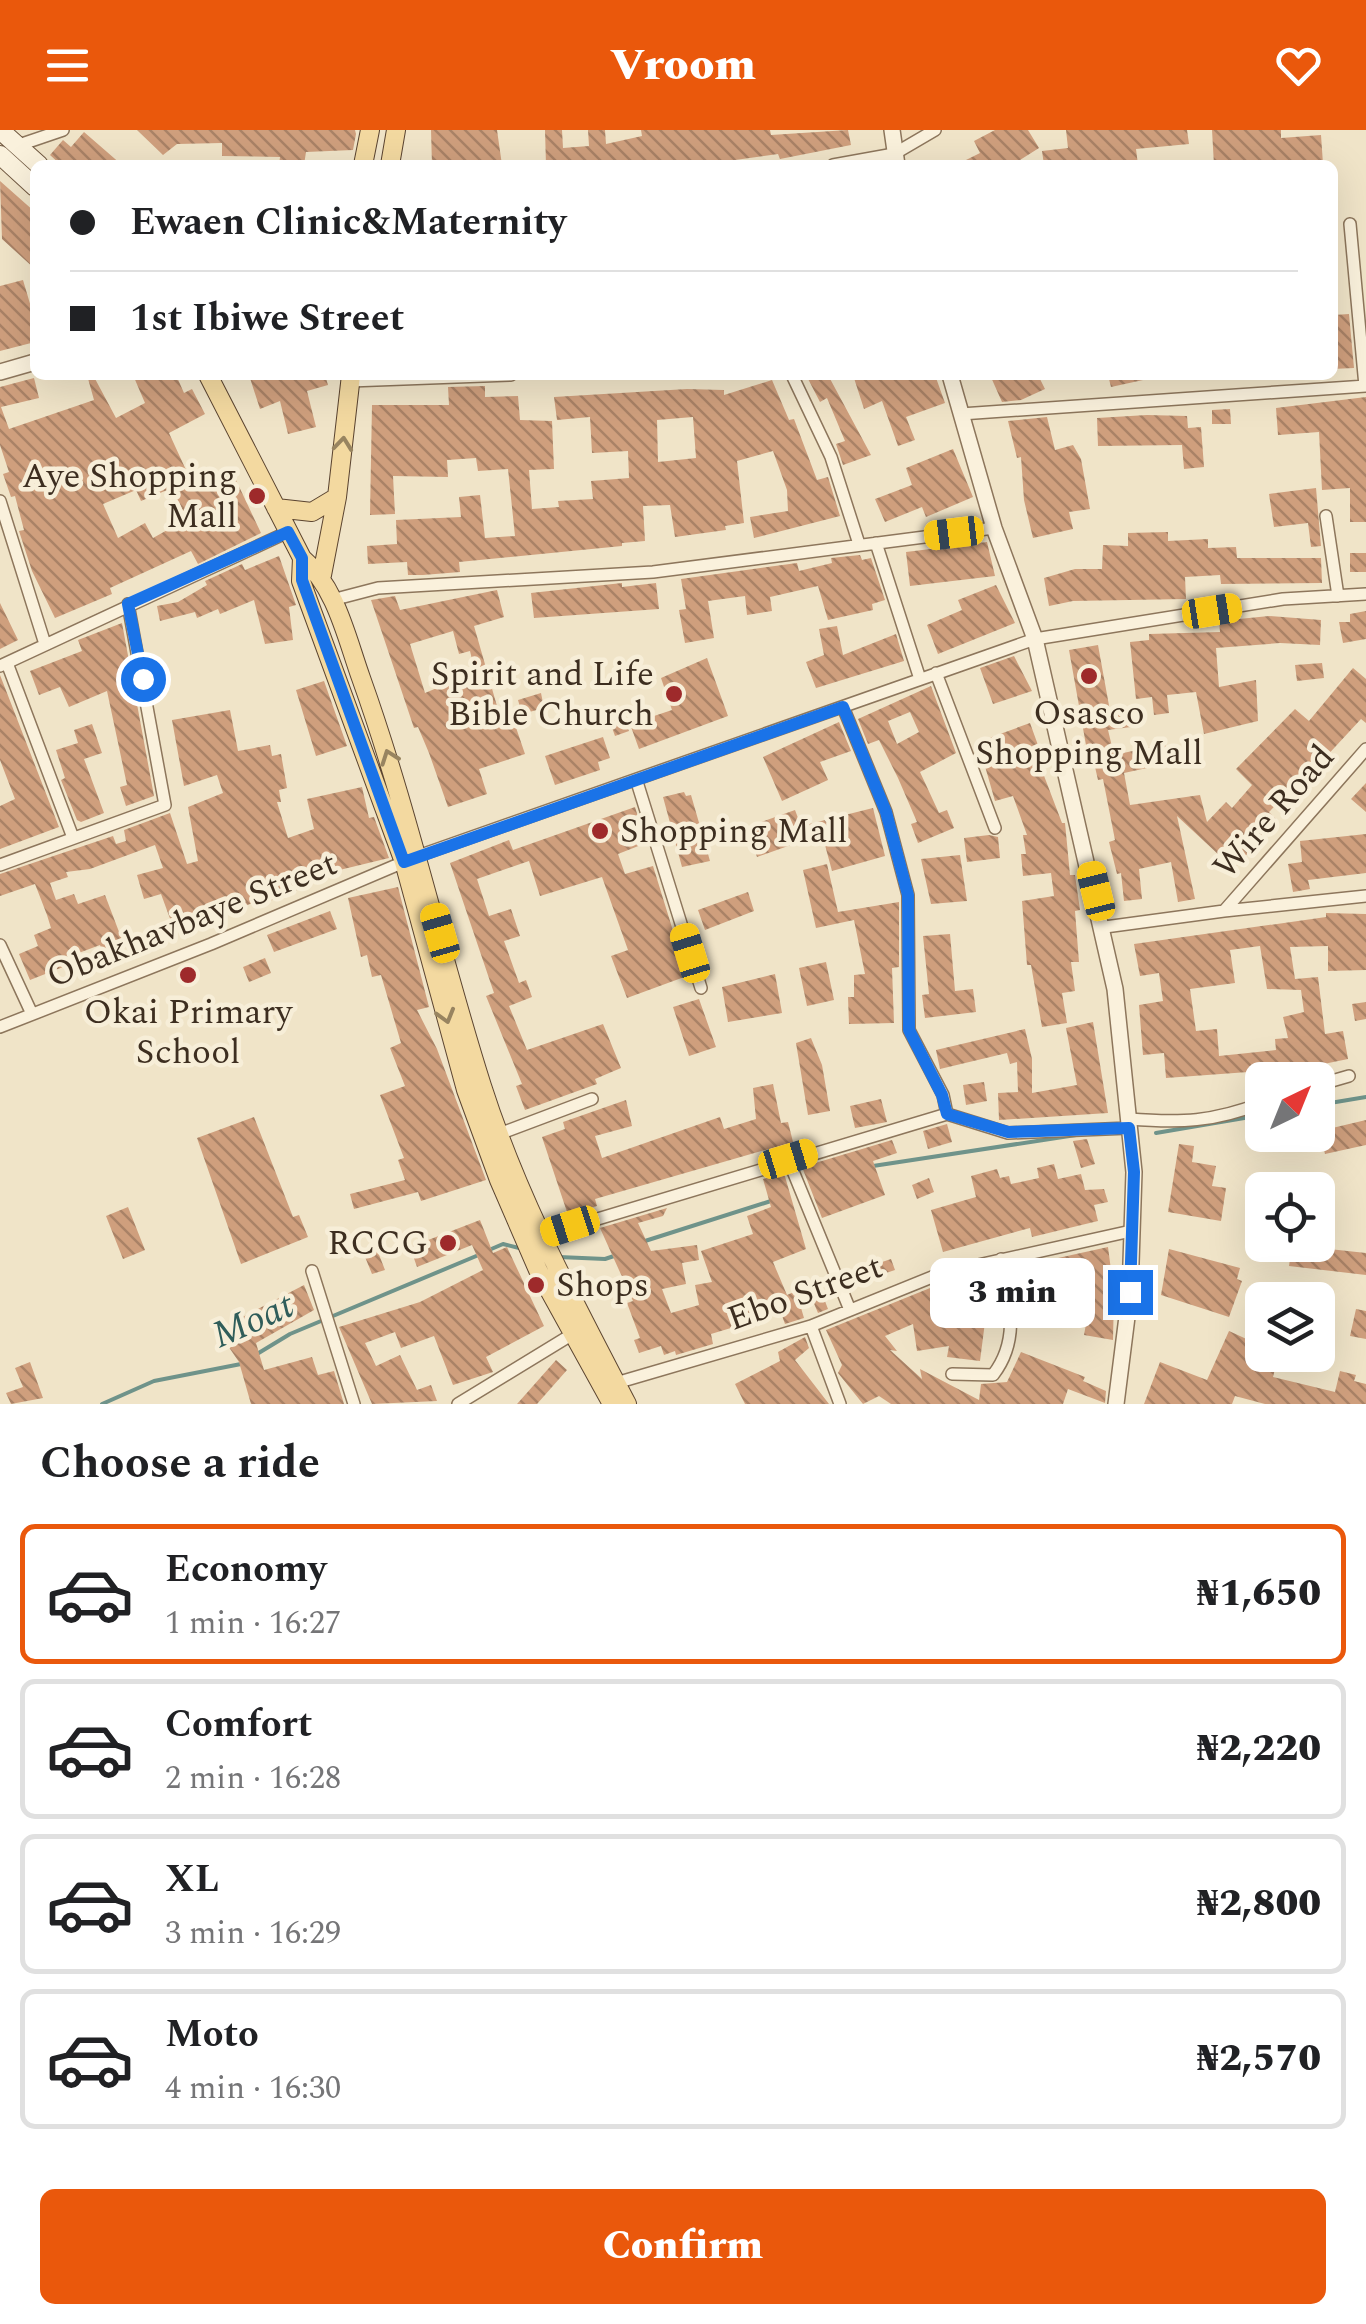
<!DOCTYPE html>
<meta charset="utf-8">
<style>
body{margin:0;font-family:Spectral,serif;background:#f6f6f6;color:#202124;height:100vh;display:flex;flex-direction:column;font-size:38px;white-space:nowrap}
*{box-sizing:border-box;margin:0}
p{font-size:32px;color:#757577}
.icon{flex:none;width:55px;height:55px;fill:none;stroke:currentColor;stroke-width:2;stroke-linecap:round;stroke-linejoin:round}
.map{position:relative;height:1274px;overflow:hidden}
.side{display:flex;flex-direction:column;background:#fff;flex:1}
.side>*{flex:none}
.hud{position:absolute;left:30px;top:30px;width:1308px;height:220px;border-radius:15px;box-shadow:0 10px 40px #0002;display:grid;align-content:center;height:220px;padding:0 40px;background:#fff}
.needle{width:65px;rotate:43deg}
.buttons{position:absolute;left:1245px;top:932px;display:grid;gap:20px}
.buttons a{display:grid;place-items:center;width:90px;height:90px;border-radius:15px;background:#fff;box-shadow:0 10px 40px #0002;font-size:50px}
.end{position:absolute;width:45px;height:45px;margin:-22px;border:12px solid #1a73e8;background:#fff;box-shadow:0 0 0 5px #fff}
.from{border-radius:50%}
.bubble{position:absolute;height:70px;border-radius:15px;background:#fff;box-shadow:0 10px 40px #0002;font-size:32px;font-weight:800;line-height:70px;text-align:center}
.car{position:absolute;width:30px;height:60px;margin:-30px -15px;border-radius:12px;box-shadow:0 0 8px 2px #0007;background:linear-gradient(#f5c518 24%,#345 0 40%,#f5c518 0 76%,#345 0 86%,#f5c518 0)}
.hud b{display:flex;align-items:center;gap:35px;height:95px;font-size:38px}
.hud b+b{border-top:2px solid #e0e0e0}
.hud i{width:25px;height:25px;background:#202124}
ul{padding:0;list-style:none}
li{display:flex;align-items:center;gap:30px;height:140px;margin:0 20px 15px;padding:0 20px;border:5px solid #e0e0e0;border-radius:15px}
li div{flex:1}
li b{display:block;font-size:38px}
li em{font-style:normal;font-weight:800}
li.on{border-color:#ea580c}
li>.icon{width:90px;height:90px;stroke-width:1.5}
h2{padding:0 40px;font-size:45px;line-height:120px}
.cta{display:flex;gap:20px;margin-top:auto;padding:20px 40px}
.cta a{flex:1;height:115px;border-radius:15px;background:#ea580c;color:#fff;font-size:40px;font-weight:800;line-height:115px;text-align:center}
header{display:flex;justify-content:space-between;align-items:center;height:130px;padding:0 40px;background:#ea580c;color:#fff;font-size:45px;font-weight:800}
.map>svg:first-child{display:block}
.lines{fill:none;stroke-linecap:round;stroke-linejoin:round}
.stream{stroke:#6f938a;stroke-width:4}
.building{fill:url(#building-back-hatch);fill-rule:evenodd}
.minor-casing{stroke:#8d765c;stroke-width:14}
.tertiary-casing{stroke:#8d765c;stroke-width:18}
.secondary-casing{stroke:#6f573f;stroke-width:20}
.primary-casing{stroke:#5b4430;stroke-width:20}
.minor{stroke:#faf1dc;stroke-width:11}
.tertiary{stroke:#faf1dc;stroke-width:15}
.secondary{stroke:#faf1dc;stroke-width:18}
.primary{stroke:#f3d9a0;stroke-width:18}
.oneway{stroke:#988460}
.route{stroke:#1a73e8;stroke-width:12}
.poi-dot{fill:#9e2a2b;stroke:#f7eed8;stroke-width:4}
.labels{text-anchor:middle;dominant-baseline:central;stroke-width:9;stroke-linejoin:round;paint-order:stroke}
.poi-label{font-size:35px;fill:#3d2e20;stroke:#f7eed8;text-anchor:end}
.street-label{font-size:35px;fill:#3d2e20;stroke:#f7eed8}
.water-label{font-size:38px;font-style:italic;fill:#2f5d5a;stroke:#f7eed8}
</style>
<header><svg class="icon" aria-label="menu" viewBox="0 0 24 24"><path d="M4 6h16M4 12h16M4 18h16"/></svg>Vroom<svg class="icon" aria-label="heart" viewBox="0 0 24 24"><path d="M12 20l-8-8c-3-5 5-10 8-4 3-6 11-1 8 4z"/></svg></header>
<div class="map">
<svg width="1366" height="1274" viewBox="0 0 1366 1274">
<defs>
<pattern id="building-back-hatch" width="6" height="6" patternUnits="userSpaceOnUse" patternTransform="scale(2.5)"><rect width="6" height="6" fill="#cf9f7d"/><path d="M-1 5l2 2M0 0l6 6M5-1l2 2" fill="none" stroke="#a98266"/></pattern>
</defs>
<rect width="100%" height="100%" fill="#f0e4c8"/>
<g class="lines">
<!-- stream -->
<path class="stream" d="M1318,975L1366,967
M1156,1003L1262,985
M873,1036L1076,1005
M645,1111L774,1070
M489,1120L503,1114L523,1119
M559,1127L605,1129L614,1126
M257,1224L290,1204L481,1124
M102,1274L154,1251L241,1234"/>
</g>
<!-- building -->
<path class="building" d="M137,0H355L356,4L353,20L306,22L304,35H279L280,27L222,26V13L177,14L163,25Z
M431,0H497L502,35H432Z
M545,0H562L563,18L589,16L588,0H605L606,14L642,6L641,0H770L771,5L848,0L851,15L780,29L778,24L699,35H546Z
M995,0H1028L1039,18L1012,35H956L980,23L974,11Z
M1066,0H1187L1189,14L1136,19L1138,35H1044L1042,21L1068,18Z
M1212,0H1281V8L1321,5L1323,34L1214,35Z
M84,2L122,35H61L50,25L63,10L71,17Z
M0,51L35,82V139L2,109Z
M23,150L31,177L35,176V212L0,221V156Z
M1349,184L1354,238L1332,239L1334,185Z
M87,245H93L116,288L145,273L133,245H176L184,263L192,259L205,284L169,303L192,353L214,339L222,353L235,348L261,403L198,434L191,421L110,458L112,464L55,488L32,441L19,401L24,400L15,366L11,367L3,344L9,342L0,315V257L34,248L39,268L1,277L9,299L94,270ZM172,358L185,385L175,390L178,394L153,408L145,393L118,408L103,374L136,360L141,371Z
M249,245H325L328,255L307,261L316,297L288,304L280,271L260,279Z
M806,245H828L871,325L843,335L836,314L845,311L827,268L820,272Z
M853,245H935L945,273L906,287L915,310L898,316L882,271L864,279Z
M990,245H1038L1045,259L1021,270L1002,272Z
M1108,245H1143V250L1111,257Z
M772,250L789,290L794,289L817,350L828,347L840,386L754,408L750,387L788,381L787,360L773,321L737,331L744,393L725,396L726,400L675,407L670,375L643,376L645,411L622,413V416L459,432L460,442L423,445H408L407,432L368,434L367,416L397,414L396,390L461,387L459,367L480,365L485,408L515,406L508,339L478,341L476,328L447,330L448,347L393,346L395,384L370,385L372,275H449L448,257L485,256V267L518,266L520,290L552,291L554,339L529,340L532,379L559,377L558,371L593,369L591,351L629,348L628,321L592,323L590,287L557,290L554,267L687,259L724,260V265ZM693,287L696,328L658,332L657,290Z
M1366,267V392H1350V358L1322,360L1319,302L1278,305L1276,278Z
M1230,279L1231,294H1212V280Z
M1147,285L1187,286L1188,298L1201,297L1204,337L1184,339L1182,315L1098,316L1097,288Z
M1047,287L1055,320L1073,315L1081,329L1090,379L1069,382L1073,399L1033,408L1024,370L1021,327L1017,328L1008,291Z
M953,319L973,367L926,387L922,377L885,392L875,369L912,355L906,338Z
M1316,358L1321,416L1311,417L1308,393L1274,397L1269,364Z
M1168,402V411L1208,409V418L1236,417L1237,428H1321L1322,453L1221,454L1220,445L1185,447L1186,469L1073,471L1049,476L1044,448L1075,439H1102L1103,415L1128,416V403Z
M987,412L995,446L910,456L906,422Z
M1350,423H1366V442H1350Z
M860,425L862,430L871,428L885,470L872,474L873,480L828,490L818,456L770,467L772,481L747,485L745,466L708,471L714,508L685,513L679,480L686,479L681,449L797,433L799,441L832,433L831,428Z
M279,426L296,475L289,477L293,510L265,514L254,470L220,484L218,479L197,488L195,482L160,491L157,476L178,472L207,455L205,451L242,434L245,440Z
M622,453V457L656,453L659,479L534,488L531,463Z
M996,455L1015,493L938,524L927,495L962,480L958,470Z
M497,460L504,487L474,496L499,583L510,580L525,624L479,639L487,664L448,677L429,623L418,597L414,598L371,470L395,466L400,480ZM453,501L459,524L470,521L475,542L425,563L410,514Z
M0,473L18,510L0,519Z
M1366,481V509L1343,513L1339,492H1350V484Z
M1269,486L1321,490L1320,515L1280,513L1216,518L1219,557L1256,550L1258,591L1204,604L1196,562L1167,565L1169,583L1154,585L1152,567L1136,569L1130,512L1149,510V504L1220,502L1219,491Z
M122,493L154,666L126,676L120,657L127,655L107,561L69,577L60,557L39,565L30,541L82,521L78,510Z
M837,496L843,525L896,504L904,531L816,558L806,532L824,525L819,499Z
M1098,515L1110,581L1128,578L1131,597L1108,600L1114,625L1165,614L1170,633L1124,643L1130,675L1200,665L1207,692L1226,672L1232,678L1252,655L1236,639L1295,579L1309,591L1353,538L1366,549V593L1361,589L1298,657L1296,654L1269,682L1277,690L1234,739L1177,686L1195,769L1178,772L1171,732L1139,739L1142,769L1124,771L1121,743L1117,744L1109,712L1115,710L1103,649L1098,650L1090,615H1086L1069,520Z
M1014,526L1032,561L993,574L980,538Z
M707,528L728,586L639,619L630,594L672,580L661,548Z
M1322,533L1324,548L1297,551L1295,535Z
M0,545L59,697L0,719V676L15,669L0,630Z
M324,551L347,616L316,626L296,560Z
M931,556L956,623L920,642L939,683L947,680L954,698L918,713L911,694L917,692L898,648L879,610L868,614L858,589ZM910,582L919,602L897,614L888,591Z
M541,563L544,578L522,584L518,570Z
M230,580L238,621L270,615L272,626L281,624L287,658L279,660L281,672H277L288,708L314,699L307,669L362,657L369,688L374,687L389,728L323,744L325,749L260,775L258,771L218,786L215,779L172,794L161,764L144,769L137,745L163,738L155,715L90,739L66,742L68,747L50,753L56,770L74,764L78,774L105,765L124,815L103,823L100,815L60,830L63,837L30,850L19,824L38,816L34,805L51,798L47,785L35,754L0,766V744L113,706L116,714L126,711L124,700L170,683L187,734L198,731L188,677L223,663L217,645L184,656L172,590Z
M623,587L629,601L615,606L610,592Z
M839,592L851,621L820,632L828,650L782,671L763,627Z
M1030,593L1043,629L1038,630L1062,693H1065L1070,745H1075L1080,780L1075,781L1079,832H1071L1075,861L1062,863L1067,893L1042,897L1031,835H1027L1022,771L1054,766L1051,743L1023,746L1021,724H1026L1023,705H1027L1013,666L995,671L978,612Z
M92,594L102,623L84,629L104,683L81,692L77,690L61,650L65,648L56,620L78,613L74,600Z
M603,607L610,628L598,632L600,640L555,655L545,626Z
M1366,653V682L1351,669Z
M684,662L686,666L691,665L710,731L682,737L663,667Z
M635,677L646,713L618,724L625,744L653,736L687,846L627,868L611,826L628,820L602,747L540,766L529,731L477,749L489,786L511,779L520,806L504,811L519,853L526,850L532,867L509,876L527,920L603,894L621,938L595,949L597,954L525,980L516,956L522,954L486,866L494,863L450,733L509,710L513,720Z
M873,678L885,726L832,741L822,704L757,727L747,697L795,680L801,696Z
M1366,704V743L1308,750L1310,759L1293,762L1288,734L1302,732L1300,711Z
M989,705L998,707L1000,728L967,732L964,708Z
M960,725L967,771L931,774L921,729Z
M827,734L838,782L899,772V837L892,838L894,893L849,894L848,867H854V845L865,844L854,790L816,798L803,740Z
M398,757L429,877L417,880L437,919L486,1050L421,1071L418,1062L354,1079L350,1064L405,1050L398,1030L404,1028L380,965L405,956L390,918L401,913L381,845L372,847L367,825L361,827L348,768Z
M748,762L754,781L705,800L698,780Z
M330,781L337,799L274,822L267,805Z
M1326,783L1366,784V840L1328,841V816L1290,817L1295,849L1318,847L1325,904L1343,901L1348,929L1304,938L1166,948L1164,923L1143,925L1139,875L1163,871L1159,843L1140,846L1134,814L1326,787ZM1260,816L1267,859L1301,860L1304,882L1283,887L1288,908L1275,909L1276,920L1219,926L1217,899L1196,901L1190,859L1235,853L1230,820Z
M950,804L955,861L973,859L976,882L925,888L922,865L929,864L923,806Z
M265,828L271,843L249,852L243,837Z
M826,832L834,870L807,876L799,838Z
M775,844L782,883L728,892L722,857Z
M699,869L716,917L689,926L673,877Z
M1366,872V889L1355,891L1352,874Z
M1093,892L1108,983L999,990L998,963L1018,962L1017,932L1010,934L1007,923L940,939L936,920L1025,899L1032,929V963L1077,955L1066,898Z
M811,908L822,935L830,981L808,985L796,913Z
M984,952L987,971L966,975L963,955Z
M773,954L781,993L788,992L793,1012L595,1069L597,1076L568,1085L542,1007L565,999L563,992L626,970L632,996L595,1006L602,1028L720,987L724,999L756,989L753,958Z
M881,969L887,992L855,998L850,976Z
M254,987L293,1087L299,1085L308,1107L241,1134L197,1008Z
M1366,990V1015L1325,1024L1321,1006L1329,1004L1328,999Z
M947,994L952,1012L928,1019L923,1001Z
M1087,1009L1095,1034L1081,1038L1073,1011Z
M892,1010L897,1023L873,1031L885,1065L822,1088L802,1037Z
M1179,1014L1194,1016L1192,1032L1216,1036L1212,1056L1226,1058L1221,1091L1168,1082Z
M1054,1034L1058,1049L1081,1044L1085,1060L1104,1059L1108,1072L1094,1075L1098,1091L1032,1107L1030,1098L943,1122L931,1080L976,1067L971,1046L997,1039L1000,1048L1009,1046L1011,1054L1039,1048L1037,1038Z
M784,1043L806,1119L773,1132L787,1165L796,1161L804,1188L785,1194L781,1183L711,1204L713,1214L676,1225L675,1221L664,1225L661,1216L639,1223L634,1210L640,1208L627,1173L633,1171L600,1098L667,1078L663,1086L638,1093L651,1121L697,1115L699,1130L682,1133L686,1154L662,1159L671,1183L699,1175L695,1155L712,1152L701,1121L753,1104L747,1086L771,1077L763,1049Z
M929,1048L934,1062L917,1069L912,1055Z
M128,1077L145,1120L123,1129L106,1086Z
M480,1090L493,1123L507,1117L544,1196L486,1227L493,1242L453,1255L434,1206L401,1218L395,1202L365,1213L376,1236L400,1225L417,1260L431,1255L437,1271L372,1274L339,1197L420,1172L483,1140L472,1115L417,1137L410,1117Z
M1292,1115L1366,1123V1145L1289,1136Z
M376,1117L385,1140L372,1144L363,1122Z
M1108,1117L1114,1163L1113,1210L1084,1205L1088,1183L1041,1182V1174L1020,1178L1012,1138Z
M1169,1119L1240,1138L1237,1149L1242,1151L1229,1187L1161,1165Z
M891,1129L895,1140L856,1153L852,1142Z
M994,1141L999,1189L985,1192L980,1231L947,1227L949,1216L917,1221L913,1194L885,1206L897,1221L890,1220L922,1249L920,1239L979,1270L981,1254L1007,1252L1021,1222L1085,1247L1083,1251L1106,1261L1105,1273L1068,1259L1063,1274H891L879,1266L863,1274L838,1243L842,1235L826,1200L945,1152Z
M818,1153L828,1179L818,1183L807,1157Z
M304,1155L314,1180L256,1213L264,1240L312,1227L318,1245L334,1241L344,1274H251L239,1232L226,1213L236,1207L229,1194Z
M1356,1179L1366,1181V1209L1350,1206Z
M1229,1201L1253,1212V1228L1276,1235L1273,1247L1335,1262L1340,1241L1356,1245L1354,1251L1366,1254V1274H1265L1235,1266L1232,1274H1144L1160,1232L1207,1250Z
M805,1207L809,1218L795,1230L829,1274H745L735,1254L780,1231L778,1222Z
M556,1230L567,1240L537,1274H517Z
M30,1232L43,1268L11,1274L6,1263L23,1257L15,1238Z"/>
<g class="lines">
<!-- minor casing -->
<g class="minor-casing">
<path id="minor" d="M19,15L63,0
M833,35L894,24L935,0
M1350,94L1365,256
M792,245L831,327L859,414
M350,251L511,245
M961,284L1366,256
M0,371L45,514
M1326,386L1338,466
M876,413L920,549
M332,470L378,458L653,442L994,398
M7,533L72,705
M0,536L288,402
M936,543L995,698
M637,652L701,858
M0,735L165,675L128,474
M1224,781L1366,766
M1105,797L1224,781L1366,619
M0,815L32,884
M0,897L211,814L418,726L1035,509L1283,469L1366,464
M1318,955L1349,946
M947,984L1008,1003L1129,998
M1129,989C1181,993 1213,992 1262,973
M499,1004L592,969
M788,1029L850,1180
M541,1106L947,984L943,965L909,900L908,765L886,682L843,577
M312,1141L354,1274
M811,1196L840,1274
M952,1244L993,1245C1021,1209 1009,1170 1001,1129
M616,1253L811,1196L942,1143L1131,1101
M458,1274L571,1205"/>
</g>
<!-- tertiary casing -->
<g class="tertiary-casing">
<path id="tertiary" d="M892,0L897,35
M0,242L35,232
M950,245L994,398L1035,509L1115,859L1134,1042L1130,1163L1116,1274"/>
</g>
<!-- secondary casing -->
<g class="secondary-casing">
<path id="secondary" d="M0,0L39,35
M0,25L35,57"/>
</g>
<!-- primary casing -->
<g class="primary-casing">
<path id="primary" d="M363,35L370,0
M390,35L396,0
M208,245L302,428C336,457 346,506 361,548C409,682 439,821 482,956C518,1069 573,1170 627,1274
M276,378L312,382L337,367
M302,428L301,451L404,732L466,960L499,1050L538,1140L612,1274
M322,445L337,367L351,245"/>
</g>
<!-- minor -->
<use href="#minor" class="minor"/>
<!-- tertiary -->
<use href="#tertiary" class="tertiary"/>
<!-- secondary -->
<use href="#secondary" class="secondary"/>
<!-- primary -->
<use href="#primary" class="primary"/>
</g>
<!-- one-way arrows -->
<defs><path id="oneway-chevron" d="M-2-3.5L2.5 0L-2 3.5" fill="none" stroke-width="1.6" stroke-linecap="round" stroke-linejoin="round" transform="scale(2.5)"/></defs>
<g class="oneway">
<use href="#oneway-chevron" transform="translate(343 314) rotate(-84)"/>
<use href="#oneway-chevron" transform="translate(389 627) rotate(-110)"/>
<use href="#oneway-chevron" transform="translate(446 886) rotate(74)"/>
</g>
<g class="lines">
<!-- route -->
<path class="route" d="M143,549L128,474L288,402L302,428V450L404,732L843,577L886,682L908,765L909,900L942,965L947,984L1008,1002L1129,998L1134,1042L1130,1162"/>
</g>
<!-- markers -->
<g class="poi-dot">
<circle cx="257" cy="366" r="10"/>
<circle cx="1089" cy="546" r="10"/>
<circle cx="674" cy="564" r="10"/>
<circle cx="600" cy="701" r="10"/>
<circle cx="188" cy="845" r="10"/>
<circle cx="448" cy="1113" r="10"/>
<circle cx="536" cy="1155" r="10"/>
</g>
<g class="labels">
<!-- poi labels -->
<g class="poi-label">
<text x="237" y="346">Aye Shopping<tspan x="237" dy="40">Mall</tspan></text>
<text x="654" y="544">Spirit and Life<tspan x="654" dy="40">Bible Church</tspan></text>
<text x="1089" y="583" text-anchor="middle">Osasco<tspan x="1089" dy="40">Shopping Mall</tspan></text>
<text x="620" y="701" text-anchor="start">Shopping Mall</text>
<text x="188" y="882" text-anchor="middle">Okai Primary<tspan x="188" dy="40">School</tspan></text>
<text x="428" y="1113">RCCG</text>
<text x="556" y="1155" text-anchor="start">Shops</text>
</g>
<!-- street labels -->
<g class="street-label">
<text transform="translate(1274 682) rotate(-49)">Wire Road</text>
<text transform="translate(192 790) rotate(-22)">Obakhavbaye Street</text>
<text transform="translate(805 1163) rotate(-20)">Ebo Street</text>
</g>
<!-- water labels -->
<g class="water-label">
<text transform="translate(253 1191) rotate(-24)">Moat</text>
</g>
</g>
</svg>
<div class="buttons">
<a><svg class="needle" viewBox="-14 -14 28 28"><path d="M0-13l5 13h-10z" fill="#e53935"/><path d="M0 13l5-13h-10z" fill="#757577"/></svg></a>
<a><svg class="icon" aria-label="locate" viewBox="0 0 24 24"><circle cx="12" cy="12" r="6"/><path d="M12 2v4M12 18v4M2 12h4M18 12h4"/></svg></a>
<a><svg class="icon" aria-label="layers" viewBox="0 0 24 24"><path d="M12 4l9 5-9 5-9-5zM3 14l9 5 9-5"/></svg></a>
</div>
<i class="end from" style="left:143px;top:549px"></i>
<i class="end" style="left:1130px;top:1162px"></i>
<div class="bubble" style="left:930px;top:1128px;width:165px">3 min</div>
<i class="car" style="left:954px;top:403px;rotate:263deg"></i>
<i class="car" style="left:1212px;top:481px;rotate:81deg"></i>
<i class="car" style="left:1096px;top:761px;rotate:346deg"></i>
<i class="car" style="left:440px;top:803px;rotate:344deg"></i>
<i class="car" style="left:690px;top:823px;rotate:343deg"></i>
<i class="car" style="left:788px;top:1029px;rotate:73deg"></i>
<i class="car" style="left:570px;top:1096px;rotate:252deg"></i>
<div class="hud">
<b><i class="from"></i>Ewaen Clinic&amp;Maternity</b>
<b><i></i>1st Ibiwe Street</b>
</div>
</div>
<section class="side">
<h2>Choose a ride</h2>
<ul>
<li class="on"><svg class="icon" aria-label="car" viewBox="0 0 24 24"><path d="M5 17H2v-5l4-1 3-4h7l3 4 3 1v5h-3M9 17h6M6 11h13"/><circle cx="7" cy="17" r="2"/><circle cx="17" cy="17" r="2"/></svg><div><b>Economy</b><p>1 min · 16:27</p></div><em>₦1,650</em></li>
<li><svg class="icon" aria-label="car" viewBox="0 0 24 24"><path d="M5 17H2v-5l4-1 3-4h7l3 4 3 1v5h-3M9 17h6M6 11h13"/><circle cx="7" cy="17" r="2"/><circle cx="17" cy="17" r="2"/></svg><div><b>Comfort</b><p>2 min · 16:28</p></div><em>₦2,220</em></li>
<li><svg class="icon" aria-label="car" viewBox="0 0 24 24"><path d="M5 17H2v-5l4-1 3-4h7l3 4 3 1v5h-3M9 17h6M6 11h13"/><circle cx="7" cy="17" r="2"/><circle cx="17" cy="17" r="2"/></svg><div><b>XL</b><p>3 min · 16:29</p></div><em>₦2,800</em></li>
<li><svg class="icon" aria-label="car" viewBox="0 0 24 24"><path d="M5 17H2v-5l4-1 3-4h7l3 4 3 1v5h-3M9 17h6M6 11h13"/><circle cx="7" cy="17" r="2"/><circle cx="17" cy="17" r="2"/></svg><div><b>Moto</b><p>4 min · 16:30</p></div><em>₦2,570</em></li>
</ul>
<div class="cta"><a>Confirm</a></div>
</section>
